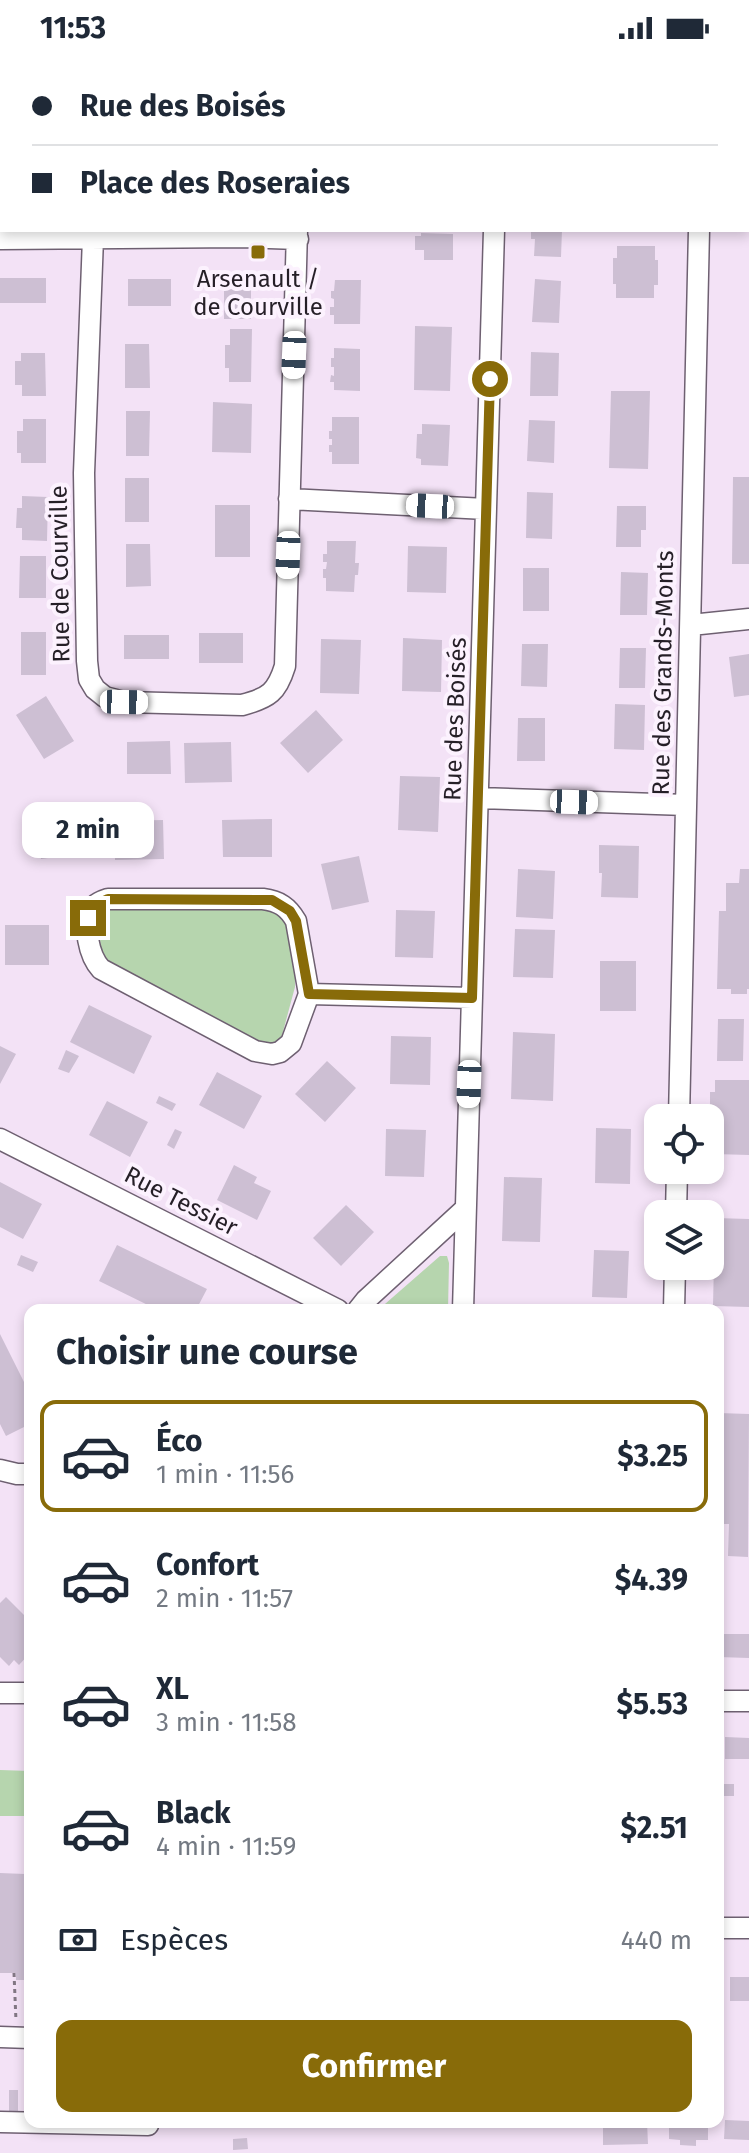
<!DOCTYPE html>
<html lang="fr">
<meta charset="utf-8">
<style>
body{margin:0;font-family:"Fira Sans",sans-serif;background:#f6f6f7;color:#1f2937;height:100vh;display:flex;flex-direction:column;font-size:30px;white-space:nowrap}
*{box-sizing:border-box;margin:0}
p{font-size:26px;color:#747a83}
.icon{flex:none;width:44px;height:44px;fill:none;stroke:currentColor;stroke-width:2;stroke-linecap:round;stroke-linejoin:round}
.map{position:relative;flex:1;overflow:hidden}
.panel{position:absolute;left:24px;top:1248px;width:700px;height:824px;display:flex;flex-direction:column;background:#fff;border-radius:16px;box-shadow:0 4px 12px #0003}
.panel>*{flex:none}
.banner{position:absolute;left:0px;top:0px;width:750px;height:176px;box-shadow:0 4px 12px #0003;display:grid;align-content:center;height:176px;padding:0 32px;background:#fff}
.buttons{position:absolute;left:644px;top:1048px;display:grid;gap:16px}
.buttons a{display:grid;place-items:center;width:80px;height:80px;border-radius:16px;background:#fff;box-shadow:0 4px 12px #0003;font-size:40px}
.end{position:absolute;width:36px;height:36px;margin:-18px;border:10px solid #886b09;background:#fff;box-shadow:0 0 0 4px #fff}
.from{border-radius:50%}
.bubble{position:absolute;height:56px;border-radius:16px;background:#fff;box-shadow:0 4px 12px #0003;font-size:26px;font-weight:700;line-height:56px;text-align:center}
.car{position:absolute;width:24px;height:48px;margin:-24px -12px;border-radius:10px;box-shadow:0 0 6px 2px #0007;background:linear-gradient(#fff 24%,#345 0 40%,#fff 0 76%,#345 0 86%,#fff 0)}
.banner b{display:flex;align-items:center;gap:28px;height:76px;font-size:30px}
.banner b+b{border-top:2px solid #e0e1e3}
.banner i{width:20px;height:20px;background:#1f2937}
ul{padding:0;list-style:none}
li{display:flex;align-items:center;gap:24px;height:112px;margin:0 16px 12px;padding:0 16px;border:4px solid transparent;border-radius:16px}
li div{flex:1}
li b{display:block;font-size:30px}
li em{font-style:normal;font-weight:700}
li.on{border-color:#886b09}
li>.icon{width:72px;height:72px;stroke-width:1.5}
h2{padding:0 32px;font-size:36px;line-height:96px}
.pay{display:flex;align-items:center;gap:20px;height:88px;padding:0 32px;font-size:30px}
.pay p{margin-inline-start:auto}
.primary-button{display:flex;gap:16px;margin-top:auto;padding:16px 32px}
.primary-button a{flex:1;height:92px;border-radius:16px;background:#886b09;color:#fff;font-size:32px;font-weight:700;line-height:92px;text-align:center}
.status{display:flex;justify-content:space-between;align-items:center;height:56px;padding:0 40px;background:#fff;direction:ltr}
.status svg{height:22px;fill:currentColor}
.map>svg:first-child{display:block}
.green{fill:#b6d5ae}
.building{fill:#cdbfd3}
.lines{fill:none;stroke-linecap:round;stroke-linejoin:round}
.minor-casing{stroke:#6e6071;stroke-width:23}
.path{stroke:#837885;stroke-width:3;stroke-dasharray:4 4;stroke-linecap:butt}
.minor{stroke:#fff;stroke-width:20}
.route{stroke:#886b09;stroke-width:10}
.poi-dot{fill:#886b09;stroke:#fcf2fe;stroke-width:3}
.labels{text-anchor:middle;dominant-baseline:central;stroke-width:8;stroke-linejoin:round;paint-order:stroke}
.poi-label{font-size:24px;fill:#251f27;stroke:#fcf2fe}
.street-label{font-size:24px;fill:#251f27;stroke:#fcf2fe}
</style>
<div class="status"><b>11:53</b><svg viewBox="0 0 49 12"><path d="M0 12V9h3v3zM5 12V6h3v6zM10 12V3h3v9zM15 12V0h3v12zM26 1h20v11H26zM47 4h2v5h-2z"/></svg></div>
<div class="map">
<svg width="749" height="2097" viewBox="0 0 749 2097">
<rect width="100%" height="100%" fill="#f3e2f6"/>
<!-- green -->
<path class="green" d="M111,851L250,853L265,854L278,858L287,867L295,914V931L281,983L271,989L260,987L106,906C98,893 99,870 103,855Z
M440,1200H447L449,1207L448,1254H384L385,1248Z
M0,1714L30,1715V1760H0Z"/>
<!-- building -->
<path class="building" d="M531,174H562L561,201L534,200L535,183H531Z
M421,177L453,178V204H424V194H415V180H421Z
M617,190H655V204H658V229H654V242H616V228H613V202H617Z
M0,222H46V247H0Z
M128,223H171V250H128Z
M224,223H251V263H224Z
M535,223L561,225L559,267L532,266Z
M335,224H361L360,268H334V259H330V251H334V243L331,242V235H334Z
M415,270L452,271L450,335L414,334Z
M230,273H252L251,326H229V312H225V289H230Z
M125,288H149L150,332H125Z
M334,292L360,293V335L334,334V326H330L331,319L334,320V311H331V302H334Z
M531,296L559,297L558,340H530Z
M21,297H45L46,340H22V329H15V305H21Z
M611,335H650L648,413L609,412Z
M213,346L252,348L251,397L212,396Z
M126,355H150L149,400H126Z
M332,361H359V408H332V396H329V389H332V383H329V375H332Z
M23,363H46V407H21V397H17V375H23Z
M529,364L555,365L554,407L527,405Z
M422,368L450,369L448,410L421,409V403L416,402L417,378H422Z
M733,421H749V508H732Z
M125,422H149V466H125Z
M527,436L553,437L552,483L526,482Z
M22,440L48,441L47,485L22,484V472H16L17,452H22Z
M215,449H250V501H215Z
M617,450H646V474H641V491H616Z
M327,485H356L355,507H359L358,519H355L354,536L326,535V522H323V513H326L327,506H323V498H327Z
M126,488H150L151,530L126,531Z
M408,490L447,491L446,537L407,536Z
M20,500H46V542H19Z
M523,512H549V555H523Z
M621,516L648,517L647,559H620Z
M21,576H46V619H21Z
M199,577H243V607H199Z
M124,579H169V603H124Z
M403,582L442,584L441,636L402,635Z
M321,583L361,584L359,638L320,637Z
M522,588H548L547,631L521,630Z
M620,592H646L645,632H619Z
M749,598V639L734,641L729,601Z
M46,640L74,685L44,703L16,659Z
M615,648L645,649L644,694L614,693Z
M316,654L343,684L308,717L280,687Z
M518,662H545V705H517Z
M170,685L171,718H127V686Z
M231,686L232,726L185,727L184,687Z
M400,720L440,721L438,776L398,774Z
M86,760L90,796L41,803L36,766Z
M272,763V801H223L222,764Z
M163,764L164,803L115,804L114,765Z
M599,789L639,790L638,842L601,841L602,817H599Z
M359,800L369,846L332,854L321,808Z
M518,813L555,815L553,863L516,861Z
M740,813H749V933H747V938H731V933H717L719,855H726V827H739Z
M396,854L435,855L433,902L395,901Z
M5,869H49V909H5Z
M515,873L555,874L553,922L513,921Z
M600,905H636V955H600Z
M89,949L152,980L134,1018L70,986Z
M718,963H744L743,1005H717Z
M513,976L555,978L553,1045L511,1043Z
M391,980L431,981L430,1029L390,1028Z
M0,990L16,998L0,1028Z
M66,994L79,1000L69,1017L58,1013Z
M327,1005L356,1032L325,1066L295,1038Z
M217,1016L262,1040L244,1073L199,1049Z
M715,1024H749V1099L714,1098V1080H710V1072H714V1060H710V1036H715Z
M159,1040L176,1048L172,1055L156,1047Z
M107,1045L148,1066L130,1101L89,1079Z
M596,1072L631,1073L630,1128L595,1127Z
M175,1073L182,1076L174,1093L167,1089Z
M386,1073L426,1074L424,1121L385,1120Z
M234,1109L257,1121L254,1127L271,1135L257,1164L217,1144Z
M504,1121L542,1122L540,1186L502,1185Z
M0,1126L42,1148L23,1183L0,1171Z
M346,1149L374,1176L341,1210L313,1182Z
M715,1162L749,1163V1251L713,1250Z
M117,1189L207,1233L196,1254H158L99,1225Z
M594,1194L629,1195L627,1242L592,1241Z
M21,1199L38,1206L33,1216L17,1209Z
M0,1278L30,1338V1368L6,1380L0,1368Z
M718,1357L749,1358L748,1501L728,1500L729,1468H718Z
M6,1541L30,1565V1597L19,1609L14,1604L9,1610L0,1601V1547Z
M718,1578H749V1602L718,1601Z
M725,1681L749,1682V1703H725Z
M723,1728H734V1740H723Z
M26,1808H30V1924H16V1917H0V1817L25,1818Z
M730,1921H749V1945H730Z
M9,2034H18V2055H9Z
M725,2064L749,2065V2084L724,2083Z
M603,2066H647L648,2088L603,2089Z
M669,2066H708V2084H696V2090L680,2089V2084L669,2083Z
M247,2082L248,2093L233,2094V2083Z"/>
<g class="lines">
<!-- minor casing -->
<g class="minor-casing">
<path id="minor" d="M297,0V2
M700,0V2
M497,2V0
M93,182L84,417L87,605L89,623L95,633L105,641L124,646L242,649C269,642 277,636 285,610L297,174
M0,183L240,181L298,183
M289,443L486,453
M691,569L749,563
M479,742L686,749
M108,843H263C279,845 288,851 296,865L309,938L291,987L280,996L272,998L255,995L101,913C89,900 82,869 92,853C96,847 102,845 108,843Z
M309,938L472,942
M679,1062L699,174
M0,1083L338,1254
M676,1158L677,1114
M358,1254L366,1244L465,1153
M463,1254L494,174
M674,1254L675,1210
M0,1414L17,1418H30
M0,1637H30
M718,1645H749
M718,1872H749
M0,1981L30,1982
M0,2066L148,2069"/>
</g>
<!-- path -->
<path class="path" d="M28,1599L30,1601
M14,1917L16,1965"/>
<!-- minor -->
<use href="#minor" class="minor"/>
</g>
<g class="lines">
<!-- route -->
<path class="route" d="M88,862L95,849L108,843L272,844L290,855L296,865L309,938L472,942L490,323"/>
</g>
<!-- markers -->
<rect class="poi-dot" x="250" y="188" width="16" height="16" rx="4"/>
<g class="labels">
<!-- poi labels -->
<g class="poi-label">
<text x="258" y="223">Arsenault /<tspan x="258" dy="28">de Courville</tspan></text>
</g>
<!-- street labels -->
<g class="street-label">
<text transform="translate(60 518) rotate(-91)">Rue de Courville</text>
<text transform="translate(663 617) rotate(-89)">Rue des Grands-Monts</text>
<text transform="translate(455 663) rotate(-88)">Rue des Boisés</text>
<text transform="translate(181 1145) rotate(27)">Rue Tessier</text>
</g>
</g>
</svg>
<div class="buttons">
<a><svg class="icon" aria-label="locate" viewBox="0 0 24 24"><circle cx="12" cy="12" r="6"/><path d="M12 2v4M12 18v4M2 12h4M18 12h4"/></svg></a>
<a><svg class="icon" aria-label="layers" viewBox="0 0 24 24"><path d="M12 4l9 5-9 5-9-5zM3 14l9 5 9-5"/></svg></a>
</div>
<i class="end from" style="left:490px;top:323px"></i>
<i class="end" style="left:88px;top:862px"></i>
<div class="bubble" style="left:22px;top:746px;width:132px">2 min</div>
<i class="car" style="left:294px;top:299px;rotate:182deg"></i>
<i class="car" style="left:430px;top:450px;rotate:273deg"></i>
<i class="car" style="left:288px;top:499px;rotate:182deg"></i>
<i class="car" style="left:124px;top:646px;rotate:91deg"></i>
<i class="car" style="left:574px;top:746px;rotate:92deg"></i>
<i class="car" style="left:469px;top:1028px;rotate:182deg"></i>
<div class="banner">
<b><i class="from"></i>Rue des Boisés</b>
<b><i></i>Place des Roseraies</b>
</div>
<section class="panel">
<h2>Choisir une course</h2>
<ul>
<li class="on"><svg class="icon" aria-label="car" viewBox="0 0 24 24"><path d="M5 17H2v-5l4-1 3-4h7l3 4 3 1v5h-3M9 17h6M6 11h13"/><circle cx="7" cy="17" r="2"/><circle cx="17" cy="17" r="2"/></svg><div><b>Éco</b><p>1 min · 11:56</p></div><em>$3.25</em></li>
<li><svg class="icon" aria-label="car" viewBox="0 0 24 24"><path d="M5 17H2v-5l4-1 3-4h7l3 4 3 1v5h-3M9 17h6M6 11h13"/><circle cx="7" cy="17" r="2"/><circle cx="17" cy="17" r="2"/></svg><div><b>Confort</b><p>2 min · 11:57</p></div><em>$4.39</em></li>
<li><svg class="icon" aria-label="car" viewBox="0 0 24 24"><path d="M5 17H2v-5l4-1 3-4h7l3 4 3 1v5h-3M9 17h6M6 11h13"/><circle cx="7" cy="17" r="2"/><circle cx="17" cy="17" r="2"/></svg><div><b>XL</b><p>3 min · 11:58</p></div><em>$5.53</em></li>
<li><svg class="icon" aria-label="car" viewBox="0 0 24 24"><path d="M5 17H2v-5l4-1 3-4h7l3 4 3 1v5h-3M9 17h6M6 11h13"/><circle cx="7" cy="17" r="2"/><circle cx="17" cy="17" r="2"/></svg><div><b>Black</b><p>4 min · 11:59</p></div><em>$2.51</em></li>
</ul>
<div class="pay"><svg class="icon" aria-label="cash" viewBox="0 0 24 24"><path d="M3 7h18v10H3z"/><circle cx="12" cy="12" r="2"/></svg>Espèces<p>440 m</p></div>
<div class="primary-button"><a>Confirmer</a></div>
</section>
</div>
